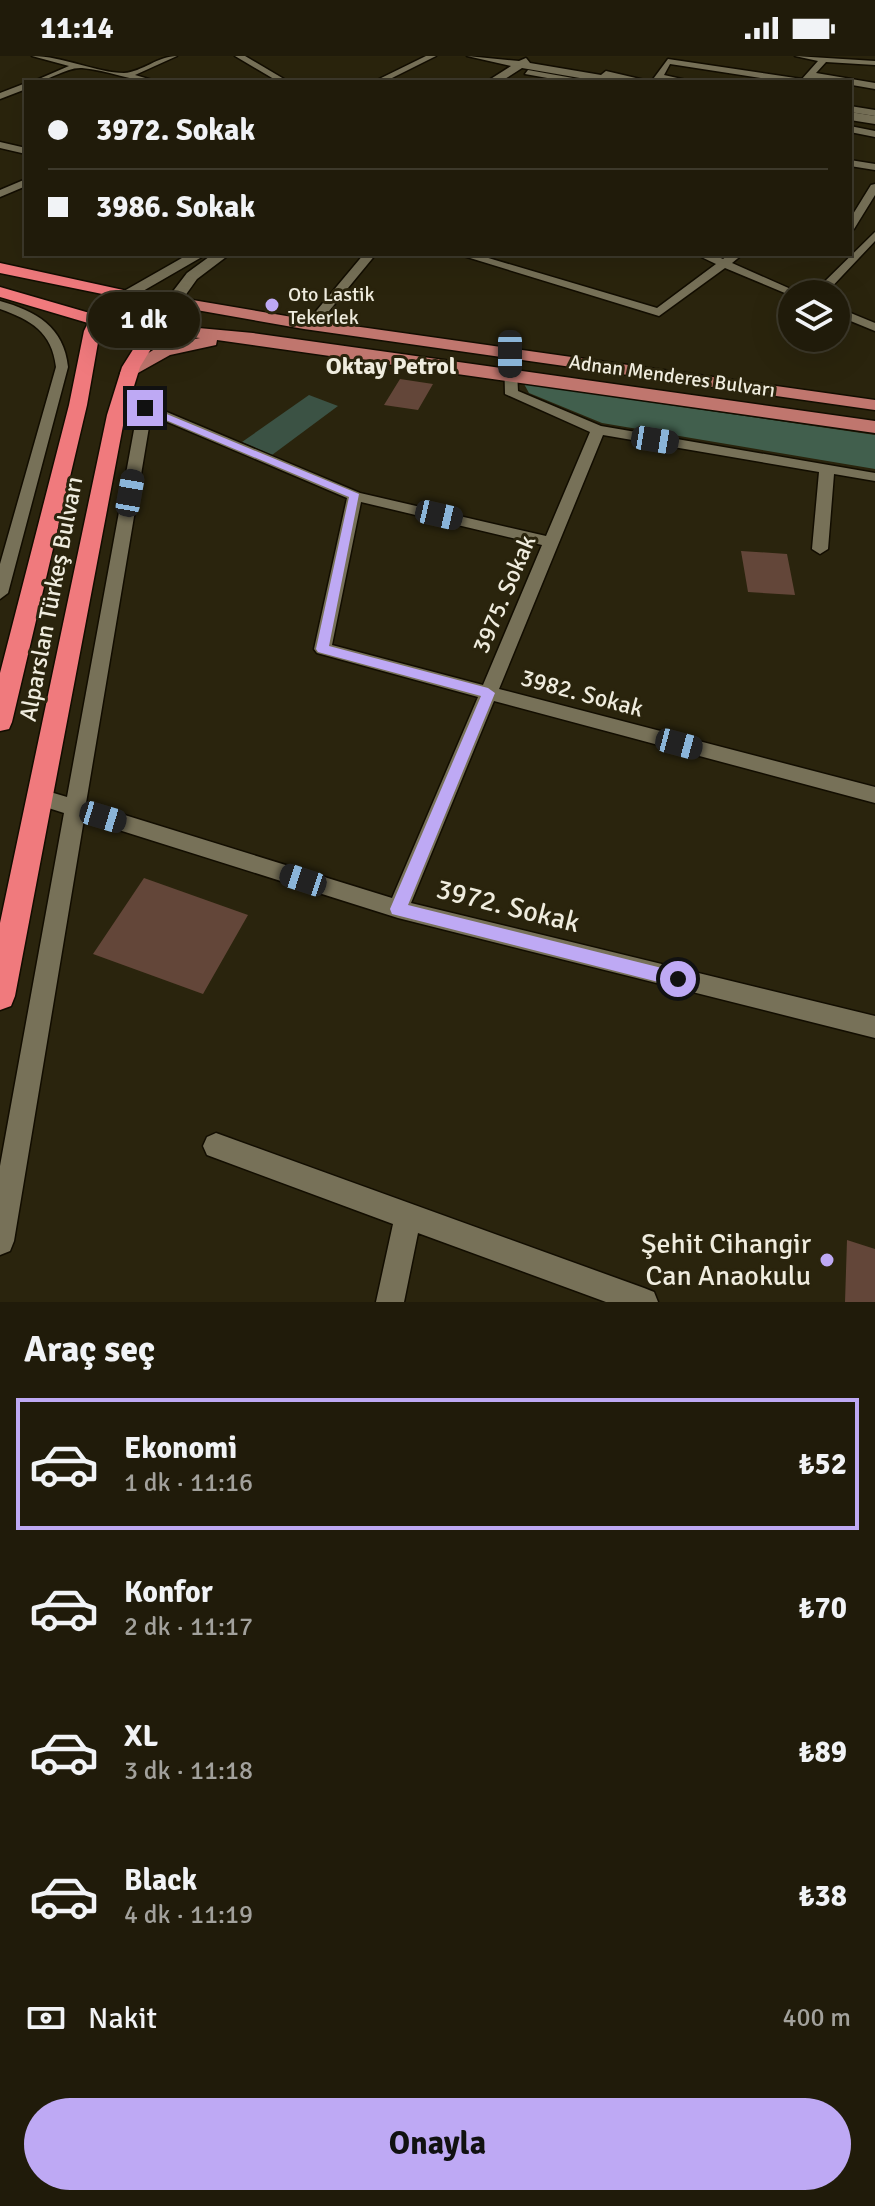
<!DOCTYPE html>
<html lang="tr">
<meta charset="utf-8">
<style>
body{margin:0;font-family:Signika,sans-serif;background:#2d2818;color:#f1f3f6;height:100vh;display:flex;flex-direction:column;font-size:30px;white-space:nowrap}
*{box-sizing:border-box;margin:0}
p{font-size:26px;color:#a2a19c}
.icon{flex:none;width:44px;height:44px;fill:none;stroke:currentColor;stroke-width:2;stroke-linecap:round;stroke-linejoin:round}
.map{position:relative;height:1246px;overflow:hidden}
.side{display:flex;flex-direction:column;background:#201b0a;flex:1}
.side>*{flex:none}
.hud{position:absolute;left:24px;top:24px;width:828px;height:176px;border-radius:0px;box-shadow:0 8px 32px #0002,0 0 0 2px #3d392b;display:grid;align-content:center;height:176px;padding:0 24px;background:#201b0a}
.tools{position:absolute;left:778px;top:224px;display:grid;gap:16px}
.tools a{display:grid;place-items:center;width:72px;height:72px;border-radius:50%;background:#201b0a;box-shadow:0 8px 32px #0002,0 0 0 2px #3d392b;font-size:40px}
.end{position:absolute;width:36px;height:36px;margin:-18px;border:10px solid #bea9f4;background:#111;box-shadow:0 0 0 4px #111}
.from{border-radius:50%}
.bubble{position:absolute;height:56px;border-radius:28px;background:#201b0a;box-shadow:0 8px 32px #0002,0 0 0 2px #3d392b;font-size:26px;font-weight:800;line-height:56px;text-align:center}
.car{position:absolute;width:24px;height:48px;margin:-24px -12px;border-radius:10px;box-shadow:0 0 6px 2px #0007;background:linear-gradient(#222 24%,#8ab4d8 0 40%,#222 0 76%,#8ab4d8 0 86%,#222 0)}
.hud b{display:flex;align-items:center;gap:28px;height:76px;font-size:30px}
.hud b+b{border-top:2px solid #3d392b}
.hud i{width:20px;height:20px;background:#f1f3f6}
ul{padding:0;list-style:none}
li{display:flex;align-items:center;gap:24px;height:132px;margin:0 16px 12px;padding:0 8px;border:4px solid transparent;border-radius:0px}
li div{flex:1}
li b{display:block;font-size:30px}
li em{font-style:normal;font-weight:800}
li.current{border-color:#bea9f4}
li>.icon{width:72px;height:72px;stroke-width:1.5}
h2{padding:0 24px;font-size:36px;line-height:96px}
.pay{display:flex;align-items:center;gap:20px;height:88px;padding:0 24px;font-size:30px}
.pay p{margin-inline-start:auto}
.action{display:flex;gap:16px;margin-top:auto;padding:16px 24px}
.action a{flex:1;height:92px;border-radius:48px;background:#bea9f4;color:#111;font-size:32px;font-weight:800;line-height:92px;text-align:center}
.status{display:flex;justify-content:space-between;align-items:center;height:56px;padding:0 40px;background:#201b0a;direction:ltr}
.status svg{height:22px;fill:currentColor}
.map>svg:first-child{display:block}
.green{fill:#3b5244}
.forest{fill:#415f4d}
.building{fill:#634639}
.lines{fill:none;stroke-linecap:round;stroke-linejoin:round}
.street-casing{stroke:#120d00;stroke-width:3}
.secondary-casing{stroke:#120d00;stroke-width:3}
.primary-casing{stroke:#120d00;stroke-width:3}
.highway-casing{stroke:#120d00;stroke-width:3}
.street{fill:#777158;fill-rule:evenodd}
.secondary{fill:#777158;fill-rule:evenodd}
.primary{fill:#c0766e;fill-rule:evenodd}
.highway{fill:#f07a7d;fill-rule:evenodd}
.route{fill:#bea9f4}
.poi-dot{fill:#bea9f4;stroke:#2a240d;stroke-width:3}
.labels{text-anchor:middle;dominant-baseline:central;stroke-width:6;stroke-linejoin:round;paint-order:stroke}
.far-poi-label{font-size:20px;fill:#efecde;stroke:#2a240d;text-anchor:start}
.far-street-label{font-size:20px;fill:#efecde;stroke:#2a240d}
.far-quarter-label{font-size:24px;font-weight:bold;fill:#efecde;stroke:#2a240d}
.street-label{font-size:24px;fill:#efecde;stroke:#2a240d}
.near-street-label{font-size:28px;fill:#efecde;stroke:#2a240d}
.near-poi-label{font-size:28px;fill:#efecde;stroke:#2a240d;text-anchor:end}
</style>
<div class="status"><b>11:14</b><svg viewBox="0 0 49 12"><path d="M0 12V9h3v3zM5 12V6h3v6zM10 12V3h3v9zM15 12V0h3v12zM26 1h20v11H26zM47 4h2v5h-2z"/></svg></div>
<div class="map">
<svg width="875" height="1246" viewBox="0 0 875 1246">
<rect width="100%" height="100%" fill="#2a240d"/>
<!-- green -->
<path class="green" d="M309,339L338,350L272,399L242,386Z"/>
<!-- forest -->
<path class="forest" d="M524,328L875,379V413L602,367L529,337Z"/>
<!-- building -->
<path class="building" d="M400,323L433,328L418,354L384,349Z
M741,495L787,498L795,539L748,536Z
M144,822L248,859L203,938L93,898Z
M847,1184L875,1193V1246H845Z"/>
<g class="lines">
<!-- street casing -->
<g class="street-casing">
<path id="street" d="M32,0C63,0 97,17 124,17C142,16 158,0 177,0L135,19L159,26C132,26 108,14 82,12C65,11 49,26 32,26L69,10Z
M235,0H245L289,26H279Z
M426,0H436L384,26H373Z
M795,0L875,5V9L826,6L816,17L875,27V33L812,22L808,26H786L670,8L664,19L695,26L661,23L659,26H651L668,3L802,23L818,5Z
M528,14L584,24L588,26H570L525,18Z
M26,27V33L0,43V37Z
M850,50L875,54V60L850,56Z
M850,70L875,75V81L850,76Z
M0,86L26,92V98L0,92Z
M850,104L875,108V114L850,110Z
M26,123V130L0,141V134Z
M875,128V139L854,173L850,174V163L871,129Z
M875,176V185L825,238H812Z
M364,198H376L315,272H307V266Z
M457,198H475L657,252L716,208L695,198H711L723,203L730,198H743L732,207L802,238H792V240L725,212L659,260Z
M0,245C36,255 64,271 68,311L8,537L0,543V508L56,311C52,276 31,264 0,253Z
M836,251L875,267V275L836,259Z
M510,294L516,298L518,335L601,370L875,417V425L834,418L828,493L820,498L812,493L819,416L603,379L499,633L875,731V747L494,645L411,847L875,960V982L398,862L84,763L14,1185L10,1195L0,1199V1110L64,757L33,747L30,741L33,735L40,733L67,741L138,352L145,348L150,349L360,437L546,480L590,376L505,338L504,298ZM151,359L347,442L314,593L317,597L478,641L392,842L86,747ZM361,446L542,489L483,629L332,589Z
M216,1077L644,1232L654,1236L658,1246H606L418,1177L404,1246H376L393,1168L207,1099L203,1090L207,1081Z"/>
</g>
<!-- secondary casing -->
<g class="secondary-casing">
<path id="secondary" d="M467,0L519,5L526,2L530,7L601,19L606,15L653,26H603L522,12L500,26H486L511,10Z
M850,56L875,60V68L850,64Z
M189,198H207L117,250H105L103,247Z
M213,198H230L197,223L172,258H160L158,255L187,217Z"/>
</g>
<!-- primary casing -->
<g class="primary-casing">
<path id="primary" d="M157,238L304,263L875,344V354L304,273L151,246L149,243Z
M133,266L253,277L875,365V377L217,284L216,289L170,299L129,322L120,317L123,313L158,291L200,282L127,274L125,271Z"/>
</g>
<!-- highway casing -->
<g class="highway-casing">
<path id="highway" d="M0,207L169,244L174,255L140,311L125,359L15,940L11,950L0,954V867L107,359L122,311L146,273L126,276L102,271L100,275L87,349L12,666L9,673L0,675V617L69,349L84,275L88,267L0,241V231L93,258L105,244L117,241L0,217ZM139,245L156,250L158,254C143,267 127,270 110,259L117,250Z"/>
</g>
<!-- street -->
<use href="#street" class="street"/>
<!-- secondary -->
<use href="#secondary" class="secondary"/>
<!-- primary -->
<use href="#primary" class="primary"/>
<!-- highway -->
<use href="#highway" class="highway"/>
</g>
<!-- route -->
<path class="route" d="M145,349L359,438L329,590L488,632L495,637L408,849L678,916L686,923L684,929L678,931L392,858L390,853L481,640L318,596L316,593L349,441L142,354Z"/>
<!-- markers -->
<g class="poi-dot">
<circle cx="272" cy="249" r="8"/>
<circle cx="827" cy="1204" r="8"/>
</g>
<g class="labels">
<!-- far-poi labels -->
<g class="far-poi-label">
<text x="288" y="238">Oto Lastik<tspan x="288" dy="23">Tekerlek</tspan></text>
</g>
<!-- far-street labels -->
<g class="far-street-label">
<text transform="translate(672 320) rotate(8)">Adnan Menderes Bulvarı</text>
</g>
<!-- far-quarter labels -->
<g class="far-quarter-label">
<text x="391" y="310">Oktay Petrol</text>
</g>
<!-- street labels -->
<g class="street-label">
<text transform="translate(504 538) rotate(-67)">3975. Sokak</text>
<text transform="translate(51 543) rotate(-79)">Alparslan Türkeş Bulvarı</text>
<text transform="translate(582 637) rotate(15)">3982. Sokak</text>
</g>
<!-- near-street labels -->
<g class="near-street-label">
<text transform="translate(508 850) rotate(14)">3972. Sokak</text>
</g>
<!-- near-poi labels -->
<g class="near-poi-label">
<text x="811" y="1188">Şehit Cihangir<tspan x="811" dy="32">Can Anaokulu</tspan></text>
</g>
</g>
</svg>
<div class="tools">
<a><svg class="icon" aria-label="layers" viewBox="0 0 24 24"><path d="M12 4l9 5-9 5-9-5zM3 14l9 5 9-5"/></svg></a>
</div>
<i class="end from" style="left:678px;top:923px"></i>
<i class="end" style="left:145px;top:352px"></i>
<div class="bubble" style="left:88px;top:236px;width:112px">1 dk</div>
<i class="car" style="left:510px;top:298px;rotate:180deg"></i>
<i class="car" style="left:655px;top:384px;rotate:99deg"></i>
<i class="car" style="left:130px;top:437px;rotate:10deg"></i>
<i class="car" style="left:439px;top:459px;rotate:103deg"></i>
<i class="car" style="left:679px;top:688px;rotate:105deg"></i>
<i class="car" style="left:103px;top:761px;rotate:107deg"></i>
<i class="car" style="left:303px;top:824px;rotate:288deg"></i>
<div class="hud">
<b><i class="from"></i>3972. Sokak</b>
<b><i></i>3986. Sokak</b>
</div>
</div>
<section class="side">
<h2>Araç seç</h2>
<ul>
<li class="current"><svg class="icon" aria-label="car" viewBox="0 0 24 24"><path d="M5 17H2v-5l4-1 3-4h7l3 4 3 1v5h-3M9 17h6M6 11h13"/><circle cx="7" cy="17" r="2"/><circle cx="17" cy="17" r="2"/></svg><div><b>Ekonomi</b><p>1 dk · 11:16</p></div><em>₺52</em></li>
<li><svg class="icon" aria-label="car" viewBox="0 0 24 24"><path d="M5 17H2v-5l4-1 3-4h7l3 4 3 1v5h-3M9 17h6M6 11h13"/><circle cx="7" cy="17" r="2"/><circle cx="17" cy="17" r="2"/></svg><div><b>Konfor</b><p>2 dk · 11:17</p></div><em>₺70</em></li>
<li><svg class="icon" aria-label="car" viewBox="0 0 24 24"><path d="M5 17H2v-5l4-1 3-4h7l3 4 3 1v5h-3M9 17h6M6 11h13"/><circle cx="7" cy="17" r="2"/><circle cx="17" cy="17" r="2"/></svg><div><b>XL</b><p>3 dk · 11:18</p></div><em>₺89</em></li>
<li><svg class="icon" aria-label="car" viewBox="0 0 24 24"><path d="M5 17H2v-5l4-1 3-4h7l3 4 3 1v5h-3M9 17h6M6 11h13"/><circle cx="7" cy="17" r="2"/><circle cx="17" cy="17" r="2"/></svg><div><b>Black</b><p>4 dk · 11:19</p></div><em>₺38</em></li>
</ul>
<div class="pay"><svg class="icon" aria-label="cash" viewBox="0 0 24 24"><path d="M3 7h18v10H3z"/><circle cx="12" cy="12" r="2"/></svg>Nakit<p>400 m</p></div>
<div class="action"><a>Onayla</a></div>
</section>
